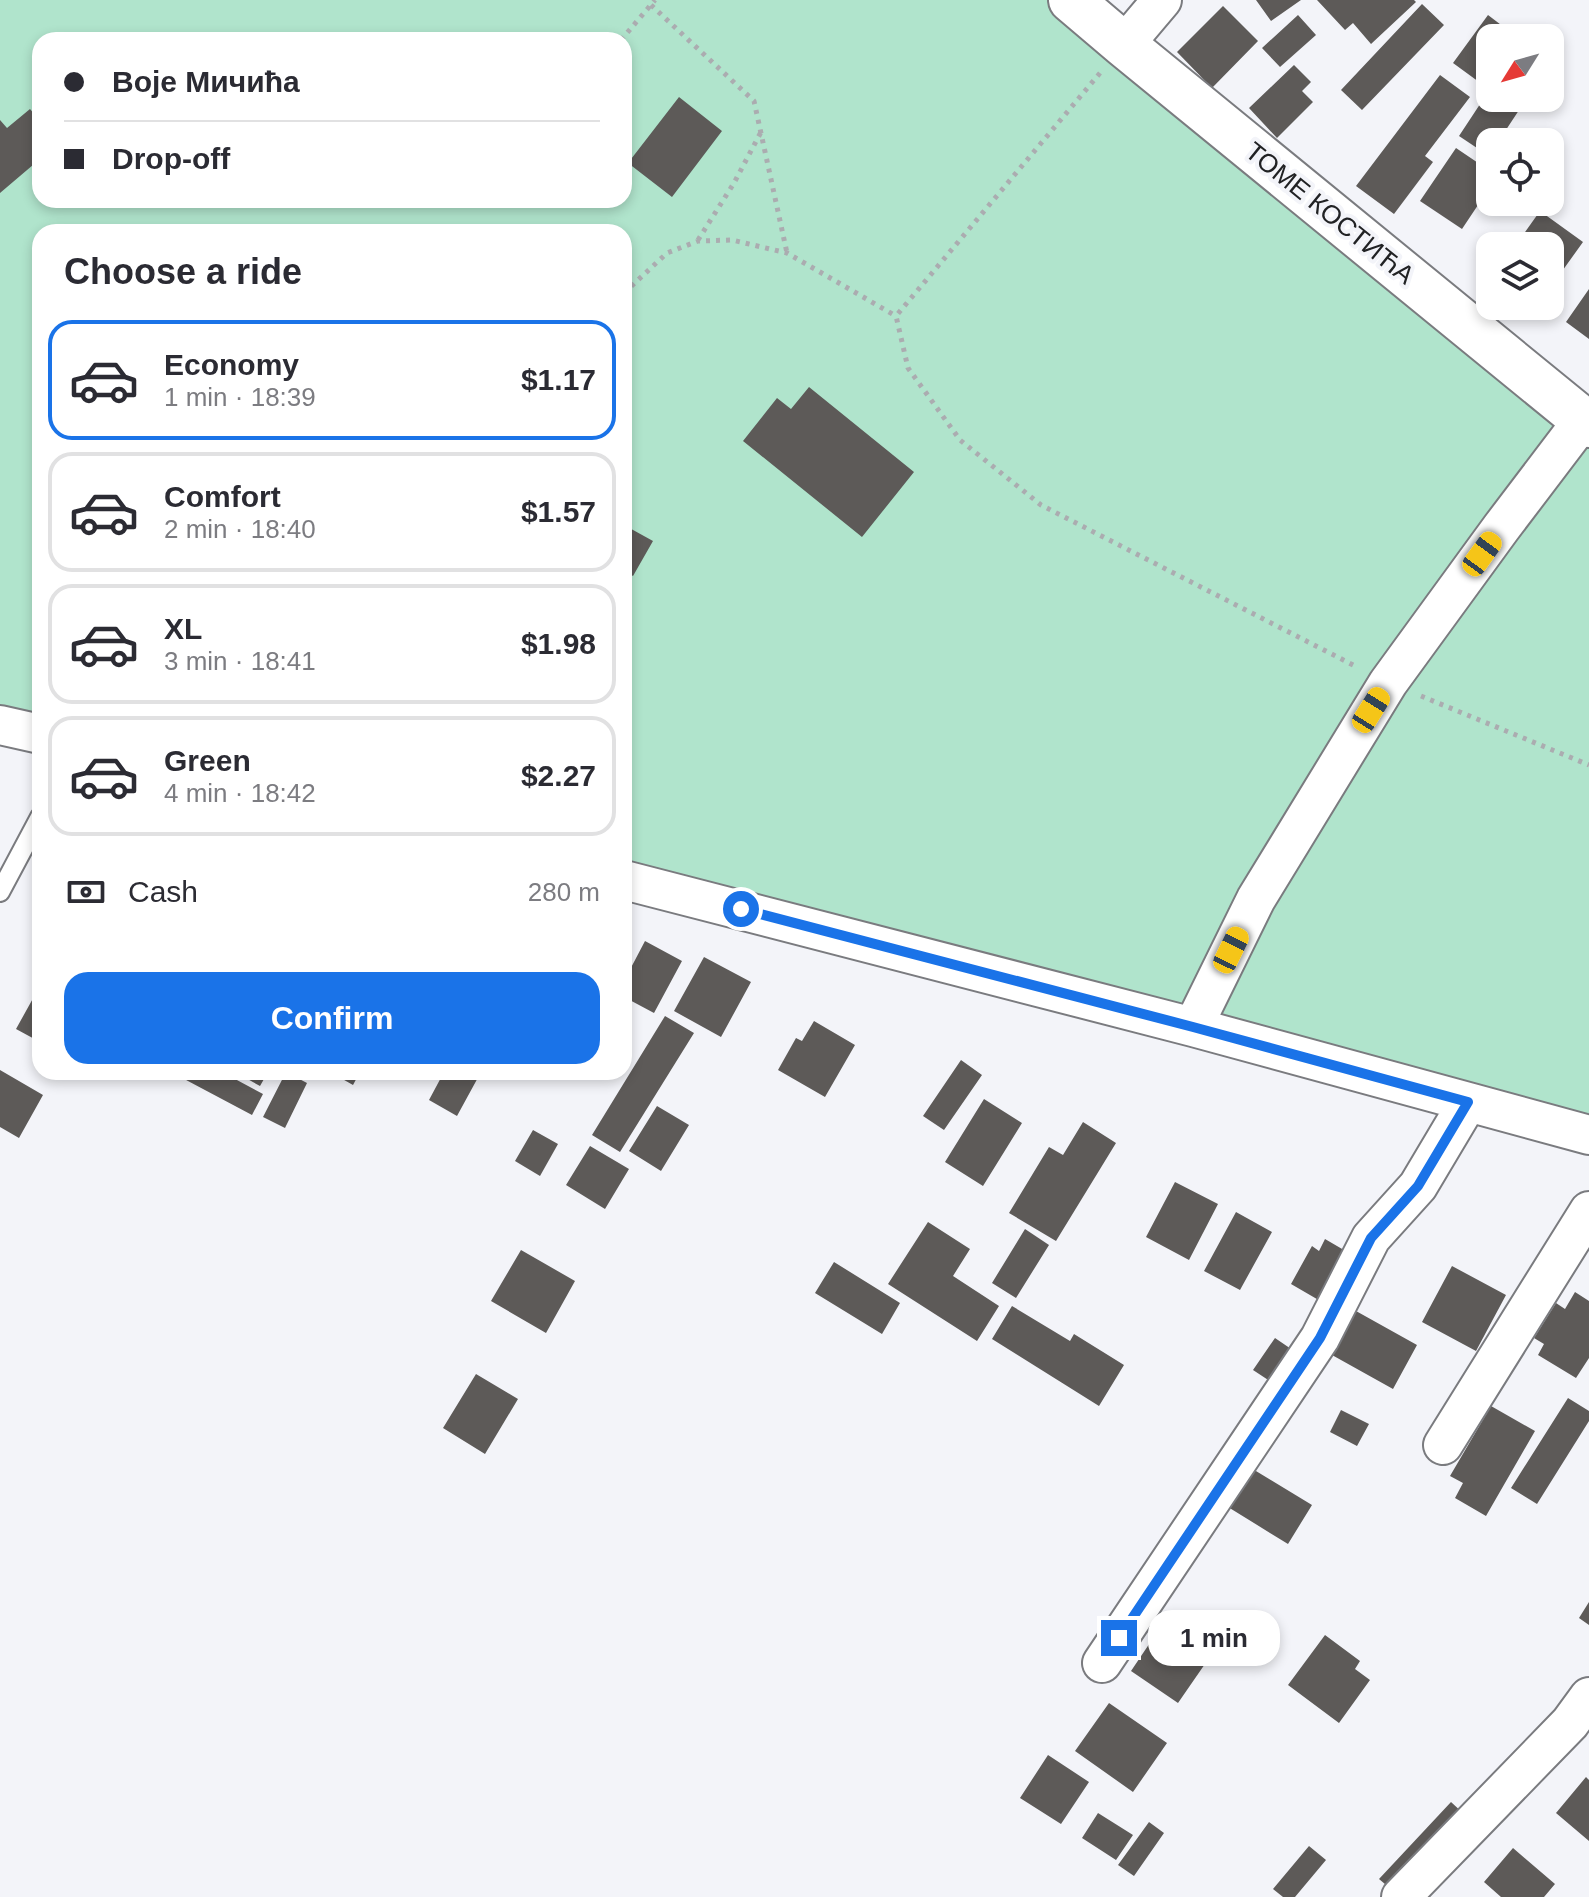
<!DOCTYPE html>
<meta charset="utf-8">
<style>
body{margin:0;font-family:Arial,sans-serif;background:#f7f7f7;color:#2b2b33;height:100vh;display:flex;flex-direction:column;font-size:30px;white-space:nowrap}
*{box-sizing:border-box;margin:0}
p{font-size:26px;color:#7c7c81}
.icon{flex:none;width:44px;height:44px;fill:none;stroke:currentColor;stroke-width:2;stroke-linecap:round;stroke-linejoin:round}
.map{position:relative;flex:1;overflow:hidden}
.sheet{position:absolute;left:32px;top:224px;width:600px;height:856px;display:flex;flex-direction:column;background:#fff;border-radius:24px;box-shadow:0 4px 12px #0003}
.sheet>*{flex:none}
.top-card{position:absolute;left:32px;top:32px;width:600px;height:176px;border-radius:24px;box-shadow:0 4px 12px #0003;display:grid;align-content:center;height:176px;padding:0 32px;background:#fff}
.needle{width:52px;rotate:233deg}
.tools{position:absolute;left:1476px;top:24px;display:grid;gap:16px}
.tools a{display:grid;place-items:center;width:88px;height:88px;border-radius:16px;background:#fff;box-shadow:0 4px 12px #0003;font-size:40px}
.end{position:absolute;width:36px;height:36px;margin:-18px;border:10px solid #1a73e8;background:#fff;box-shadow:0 0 0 4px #fff}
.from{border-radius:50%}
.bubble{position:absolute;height:56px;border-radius:24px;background:#fff;box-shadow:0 4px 12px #0003;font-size:26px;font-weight:700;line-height:56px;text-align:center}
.car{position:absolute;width:24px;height:48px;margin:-24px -12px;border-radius:10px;box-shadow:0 0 6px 2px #0007;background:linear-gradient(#f5c518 24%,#345 0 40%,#f5c518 0 76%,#345 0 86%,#f5c518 0)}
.top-card b{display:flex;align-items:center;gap:28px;height:76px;font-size:30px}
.top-card b+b{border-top:2px solid #e1e1e2}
.top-card i{width:20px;height:20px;background:#2b2b33}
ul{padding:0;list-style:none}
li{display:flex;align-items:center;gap:24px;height:120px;margin:0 16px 12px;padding:0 16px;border:4px solid #e1e1e2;border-radius:24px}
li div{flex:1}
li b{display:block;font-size:30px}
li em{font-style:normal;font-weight:700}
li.on{border-color:#1a73e8}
li>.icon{width:72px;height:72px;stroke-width:1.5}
h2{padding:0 32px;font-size:36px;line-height:96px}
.pay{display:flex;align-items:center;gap:20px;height:88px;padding:0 32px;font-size:30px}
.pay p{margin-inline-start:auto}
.cta{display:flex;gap:16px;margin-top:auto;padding:16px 32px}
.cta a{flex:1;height:92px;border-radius:24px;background:#1a73e8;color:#fff;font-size:32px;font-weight:700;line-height:92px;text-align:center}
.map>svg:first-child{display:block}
.green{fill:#b0e4cc;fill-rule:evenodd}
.building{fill:#5d5a58}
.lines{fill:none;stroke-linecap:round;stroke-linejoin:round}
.service-casing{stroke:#7a7b7f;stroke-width:22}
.minor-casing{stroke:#7a7b7f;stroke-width:42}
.tertiary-casing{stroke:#7a7b7f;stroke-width:48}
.path{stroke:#abacb0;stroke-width:5;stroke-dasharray:4 6;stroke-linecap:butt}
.service{stroke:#fff;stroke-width:18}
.minor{stroke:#fff;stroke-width:38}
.tertiary{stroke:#fff;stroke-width:44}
.route{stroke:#1a73e8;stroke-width:10}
.labels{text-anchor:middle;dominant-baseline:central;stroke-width:8;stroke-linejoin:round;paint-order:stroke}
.street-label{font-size:26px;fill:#212224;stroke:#f3f4f9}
</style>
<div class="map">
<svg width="1589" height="1897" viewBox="0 0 1589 1897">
<rect width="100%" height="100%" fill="#f3f4f9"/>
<!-- green -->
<path class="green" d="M0,0H1071L1589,425V1135L624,880V232H40V734L0,725ZM40,40H624V200H40Z"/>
<!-- building -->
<path class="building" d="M1256,0H1301L1271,21Z
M1317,0H1414L1416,2L1371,44L1353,23L1345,30Z
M1422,4L1444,25L1362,110L1341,90Z
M1223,6L1258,41L1212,88L1177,52Z
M1298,15L1316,35L1280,67L1262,48Z
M1488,15L1513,34L1510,38H1490V66L1479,82L1453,63Z
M1294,65L1311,82L1302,91L1313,102L1277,138L1249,108Z
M1440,75L1470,97L1425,156L1433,162L1394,214L1356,186Z
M1490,89V98H1527L1498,142H1490L1489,156L1459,136Z
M679,97L722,131L672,197L628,163Z
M30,109L40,121V159L0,193V120L7,128Z
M1456,148L1490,171V187L1462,229L1420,201Z
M1540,211L1583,242L1550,288V246H1515Z
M1589,289V339L1566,322Z
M809,387L914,472L862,537L743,441L777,398L791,409Z
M624,525L653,541L633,576L624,570Z
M645,941L682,961L654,1013L624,997V981Z
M704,957L751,982L721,1037L674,1011Z
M36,993L40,996V1042L16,1029Z
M665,1016L694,1033L620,1152L592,1135Z
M814,1021L855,1045L825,1097L778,1070L796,1038L802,1041Z
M961,1060L982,1075L944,1130L923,1116Z
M0,1070L43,1095L19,1138L0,1127Z
M171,1072H222L263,1094L252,1115Z
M235,1072H268L260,1086Z
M286,1072L307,1083L285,1128L263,1117Z
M330,1072H360L353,1085Z
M444,1072H481L457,1116L429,1100Z
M984,1099L1022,1123L983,1186L945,1162Z
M657,1106L689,1125L661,1171L629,1151Z
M1083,1122L1116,1143L1056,1241L1009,1213L1049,1147L1063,1155Z
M533,1130L558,1144L540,1176L515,1161Z
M590,1146L629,1169L605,1209L566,1185Z
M1175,1182L1218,1204L1189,1260L1146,1237Z
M1236,1212L1272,1232L1240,1290L1204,1271Z
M928,1222L970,1249L953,1276L999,1306L977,1341L888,1284Z
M1025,1229L1049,1245L1016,1298L992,1283Z
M1325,1239L1349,1253L1322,1302L1291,1284L1312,1246L1319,1251Z
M521,1250L575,1281L546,1333L491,1301Z
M834,1262L900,1303L882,1334L815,1293Z
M1452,1266L1506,1295L1476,1351L1422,1322Z
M1575,1292L1589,1301V1358L1576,1378L1538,1355L1544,1344L1534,1338L1556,1303L1565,1309Z
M1012,1306L1070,1341L1074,1334L1124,1365L1099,1406L992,1339Z
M1356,1311L1417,1345L1393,1389L1332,1355Z
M1275,1338L1297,1353L1276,1385L1253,1370Z
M476,1374L518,1399L485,1454L443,1428Z
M1568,1398L1589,1411V1421L1537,1504L1511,1488Z
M1491,1406L1535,1431L1486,1516L1455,1498L1463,1483L1450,1476Z
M1341,1410L1369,1424L1357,1446L1330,1432Z
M1251,1468L1312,1505L1288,1544L1228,1507Z
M1589,1602V1625L1579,1618Z
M1168,1616L1216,1648L1178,1703L1131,1671Z
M1325,1635L1360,1661L1355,1669L1370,1680L1339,1723L1288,1685Z
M1109,1703L1167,1743L1133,1792L1075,1751Z
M1048,1755L1089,1782L1061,1824L1020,1798Z
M1586,1777L1589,1780V1841L1556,1813Z
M1451,1802L1464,1814L1392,1890L1379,1879Z
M1098,1813L1133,1835L1116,1860L1082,1838Z
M1149,1822L1164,1833L1134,1876L1118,1865Z
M1309,1846L1326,1860L1295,1897H1283L1273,1889Z
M1513,1848L1555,1884L1544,1897H1501L1484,1882Z"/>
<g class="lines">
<!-- service casing -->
<g class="service-casing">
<path id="service" d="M0,892L40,817"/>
</g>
<!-- minor casing -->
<g class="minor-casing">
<path id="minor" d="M1124,45L1162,0
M0,725L40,734
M624,880L1193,1027L1589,1135
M1193,1027L1256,899L1388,683L1501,528L1583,420
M1443,1445L1589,1211
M1102,1663L1320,1338L1371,1238L1418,1186L1468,1102
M1401,1897L1570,1723L1589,1697"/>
</g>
<!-- tertiary casing -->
<g class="tertiary-casing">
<path id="tertiary" d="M1071,0L1124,45L1589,425"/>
</g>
<!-- path -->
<path class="path" d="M651,5L754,101L787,253
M621,40L655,0
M1100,73L896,316L908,368L960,440L1041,505L1357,667
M698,240L734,183L761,132
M624,293L667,253L698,241L732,240L787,253L896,316
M1421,696L1589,765"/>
<!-- service -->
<use href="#service" class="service"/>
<!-- minor -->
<use href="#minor" class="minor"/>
<!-- tertiary -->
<use href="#tertiary" class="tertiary"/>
</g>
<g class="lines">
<!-- route -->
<path class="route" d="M741,909L1193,1027L1468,1102L1418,1186L1371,1238L1320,1338L1119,1638"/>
</g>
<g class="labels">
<!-- street labels -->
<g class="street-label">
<text transform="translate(1330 213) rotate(39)">ТОМЕ КОСТИЋА</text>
</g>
</g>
</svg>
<div class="tools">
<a><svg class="needle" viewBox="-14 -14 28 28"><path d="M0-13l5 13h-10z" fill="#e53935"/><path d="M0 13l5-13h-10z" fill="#7c7c81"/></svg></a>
<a><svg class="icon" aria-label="locate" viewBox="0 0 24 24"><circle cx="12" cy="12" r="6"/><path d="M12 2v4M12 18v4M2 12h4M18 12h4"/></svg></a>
<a><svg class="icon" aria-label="layers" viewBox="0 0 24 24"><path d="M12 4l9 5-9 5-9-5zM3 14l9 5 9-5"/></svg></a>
</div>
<i class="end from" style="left:741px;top:909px"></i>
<i class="end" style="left:1119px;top:1638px"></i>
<div class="bubble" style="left:1148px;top:1610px;width:132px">1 min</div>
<i class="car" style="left:1482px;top:554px;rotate:36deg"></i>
<i class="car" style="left:1371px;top:710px;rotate:32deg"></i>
<i class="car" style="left:1231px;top:950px;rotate:26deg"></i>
<div class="top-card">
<b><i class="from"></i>Воје Мичића</b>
<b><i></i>Drop-off</b>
</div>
<section class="sheet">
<h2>Choose a ride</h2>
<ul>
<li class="on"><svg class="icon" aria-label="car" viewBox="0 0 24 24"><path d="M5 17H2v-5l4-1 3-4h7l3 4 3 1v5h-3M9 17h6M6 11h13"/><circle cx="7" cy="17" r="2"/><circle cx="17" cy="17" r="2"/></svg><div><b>Economy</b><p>1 min · 18:39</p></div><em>$1.17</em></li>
<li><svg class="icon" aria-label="car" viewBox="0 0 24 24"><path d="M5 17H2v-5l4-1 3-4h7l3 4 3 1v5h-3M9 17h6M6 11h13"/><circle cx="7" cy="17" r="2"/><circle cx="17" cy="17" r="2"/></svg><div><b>Comfort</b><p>2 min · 18:40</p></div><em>$1.57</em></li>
<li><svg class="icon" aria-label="car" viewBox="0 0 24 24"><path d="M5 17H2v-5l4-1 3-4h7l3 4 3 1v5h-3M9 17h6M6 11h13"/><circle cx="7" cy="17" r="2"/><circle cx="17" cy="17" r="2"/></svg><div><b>XL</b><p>3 min · 18:41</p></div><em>$1.98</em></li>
<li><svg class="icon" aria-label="car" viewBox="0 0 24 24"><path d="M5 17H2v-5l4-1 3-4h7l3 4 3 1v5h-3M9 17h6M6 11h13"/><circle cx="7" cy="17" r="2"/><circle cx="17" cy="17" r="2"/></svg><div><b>Green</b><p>4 min · 18:42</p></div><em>$2.27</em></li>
</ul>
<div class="pay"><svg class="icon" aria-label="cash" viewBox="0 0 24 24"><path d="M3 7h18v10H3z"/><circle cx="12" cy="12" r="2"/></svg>Cash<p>280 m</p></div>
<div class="cta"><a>Confirm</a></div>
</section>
</div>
